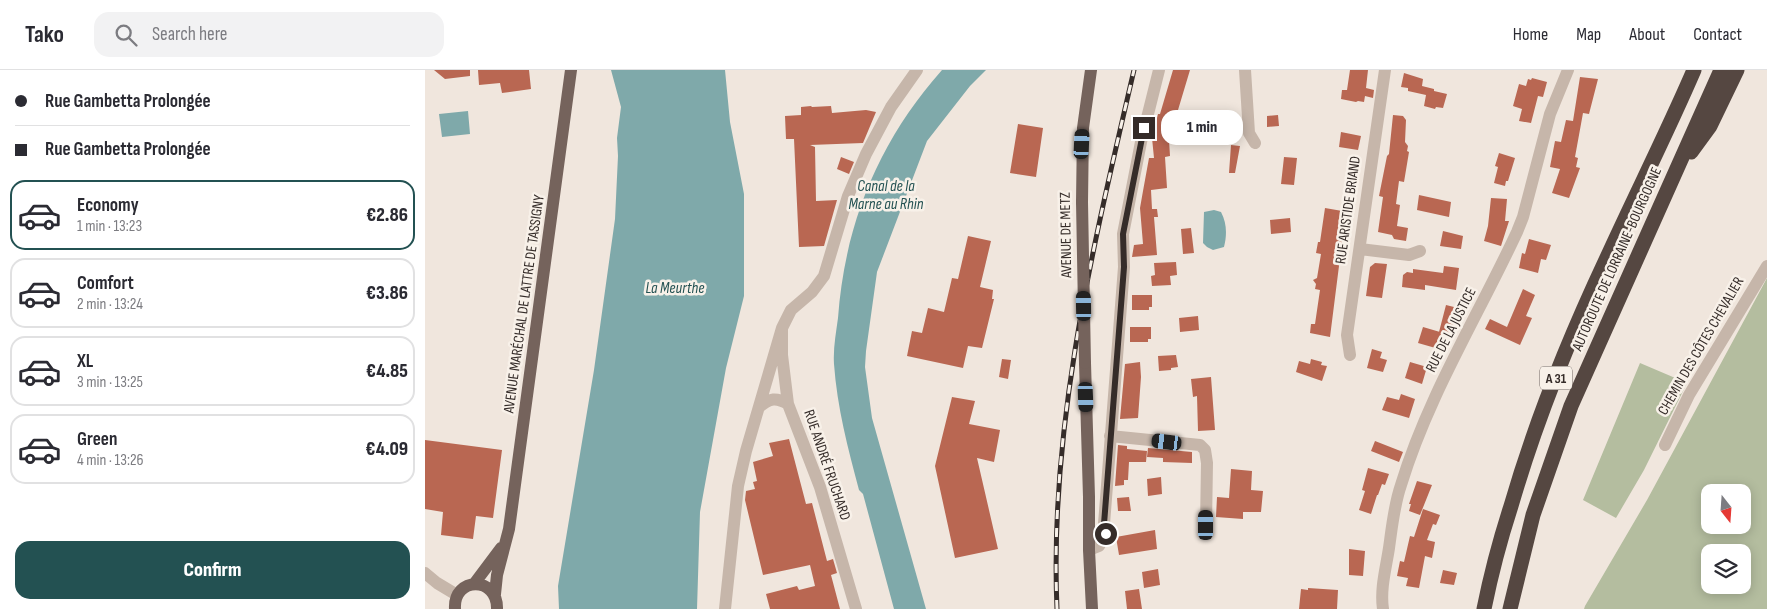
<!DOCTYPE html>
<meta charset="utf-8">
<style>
body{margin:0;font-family:"Sofia Sans Condensed",sans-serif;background:#f2f2f3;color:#2b2b33;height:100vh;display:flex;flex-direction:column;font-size:19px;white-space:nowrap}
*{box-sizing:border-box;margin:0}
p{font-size:16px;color:#7c7c81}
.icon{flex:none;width:28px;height:28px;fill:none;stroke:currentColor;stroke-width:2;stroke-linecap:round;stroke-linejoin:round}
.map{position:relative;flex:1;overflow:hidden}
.drawer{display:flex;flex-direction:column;background:#fff;width:425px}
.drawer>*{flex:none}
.banner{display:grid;align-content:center;height:110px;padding:0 15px;background:#fff}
.needle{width:32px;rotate:163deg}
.tools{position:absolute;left:1276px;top:414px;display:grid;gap:10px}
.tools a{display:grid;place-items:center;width:50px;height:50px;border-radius:10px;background:#fff;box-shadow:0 2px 12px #0003;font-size:25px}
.end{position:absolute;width:22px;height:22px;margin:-11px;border:6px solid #352c29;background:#fff;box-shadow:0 0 0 2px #fff}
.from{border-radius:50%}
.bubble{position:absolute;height:35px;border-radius:15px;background:#fff;box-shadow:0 2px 12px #0003;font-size:16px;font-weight:800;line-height:35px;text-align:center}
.car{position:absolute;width:15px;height:30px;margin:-15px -8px;border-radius:6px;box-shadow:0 0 4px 1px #0007;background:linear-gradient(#222 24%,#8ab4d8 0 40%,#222 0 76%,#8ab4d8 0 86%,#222 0)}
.banner b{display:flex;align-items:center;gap:18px;height:48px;font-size:19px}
.banner b+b{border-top:1px solid #e1e1e2}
.banner i{width:12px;height:12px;background:#2b2b33}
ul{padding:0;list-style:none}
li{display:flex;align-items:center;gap:15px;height:70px;margin:0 10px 8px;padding:0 5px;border:2px solid #e1e1e2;border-radius:15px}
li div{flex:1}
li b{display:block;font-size:19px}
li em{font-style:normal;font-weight:800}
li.current{border-color:#235152}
li>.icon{width:45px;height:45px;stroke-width:1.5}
.action{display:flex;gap:10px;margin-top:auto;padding:10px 15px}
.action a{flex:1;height:58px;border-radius:15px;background:#235152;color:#fff;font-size:20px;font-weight:800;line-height:58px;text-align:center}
header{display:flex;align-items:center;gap:30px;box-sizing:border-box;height:70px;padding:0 25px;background:#fff;border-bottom:1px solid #e1e1e2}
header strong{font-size:24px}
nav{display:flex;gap:28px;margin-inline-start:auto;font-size:18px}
.search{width:350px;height:45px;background:#f2f2f3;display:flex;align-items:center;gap:12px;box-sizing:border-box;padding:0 18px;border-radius:15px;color:#7c7c81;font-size:19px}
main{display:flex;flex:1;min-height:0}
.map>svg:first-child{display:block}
.green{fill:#b4bd9f;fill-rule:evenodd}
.water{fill:#7fa9aa}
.building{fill:#b96752}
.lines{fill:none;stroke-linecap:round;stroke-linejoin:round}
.minor{stroke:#c6b6aa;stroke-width:12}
.major{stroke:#75635c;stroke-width:12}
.highway{stroke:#554741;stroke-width:15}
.rail-casing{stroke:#352c29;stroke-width:5}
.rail{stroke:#f8f1e9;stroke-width:3;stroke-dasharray:9;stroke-linecap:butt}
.major-bridge{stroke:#75635c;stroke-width:12}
.route{stroke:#352c29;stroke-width:6}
.labels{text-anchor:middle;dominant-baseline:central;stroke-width:5;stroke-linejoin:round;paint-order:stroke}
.shield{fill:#f8f1e9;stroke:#706763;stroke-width:1}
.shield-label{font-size:14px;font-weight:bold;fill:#352c29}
.street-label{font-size:15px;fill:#352c29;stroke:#f8f1e9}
.water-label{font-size:16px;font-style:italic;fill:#235152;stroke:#f8f1e9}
</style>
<header>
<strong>Tako</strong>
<div class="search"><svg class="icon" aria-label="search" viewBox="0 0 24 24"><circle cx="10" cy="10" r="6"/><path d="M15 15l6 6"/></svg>Search here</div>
<nav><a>Home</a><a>Map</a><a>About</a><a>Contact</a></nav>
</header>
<main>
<section class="drawer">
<div class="banner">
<b><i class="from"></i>Rue Gambetta Prolongée</b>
<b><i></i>Rue Gambetta Prolongée</b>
</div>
<ul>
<li class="current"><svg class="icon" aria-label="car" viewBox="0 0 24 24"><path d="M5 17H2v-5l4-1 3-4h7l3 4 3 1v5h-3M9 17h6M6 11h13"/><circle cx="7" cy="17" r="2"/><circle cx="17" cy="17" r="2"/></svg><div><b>Economy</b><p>1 min · 13:23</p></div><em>€2.86</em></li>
<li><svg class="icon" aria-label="car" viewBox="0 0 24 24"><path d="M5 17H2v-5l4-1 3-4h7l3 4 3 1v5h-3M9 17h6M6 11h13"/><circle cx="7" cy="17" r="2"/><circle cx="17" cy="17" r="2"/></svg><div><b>Comfort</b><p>2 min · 13:24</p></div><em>€3.86</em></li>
<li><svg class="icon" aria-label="car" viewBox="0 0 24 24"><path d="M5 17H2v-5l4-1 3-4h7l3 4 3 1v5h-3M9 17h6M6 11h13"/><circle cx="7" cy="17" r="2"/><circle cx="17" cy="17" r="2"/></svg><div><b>XL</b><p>3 min · 13:25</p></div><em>€4.85</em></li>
<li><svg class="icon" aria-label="car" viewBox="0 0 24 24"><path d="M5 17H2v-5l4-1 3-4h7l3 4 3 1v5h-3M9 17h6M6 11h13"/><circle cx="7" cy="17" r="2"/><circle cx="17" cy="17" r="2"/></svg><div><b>Green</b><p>4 min · 13:26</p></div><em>€4.09</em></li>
</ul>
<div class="action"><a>Confirm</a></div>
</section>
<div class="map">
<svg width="1342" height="539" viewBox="0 0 1342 539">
<rect width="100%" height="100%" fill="#f0e6dd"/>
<!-- green -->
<path class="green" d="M1342,208V539H1159L1160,536L1222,430ZM1285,422H1318V455H1285ZM1285,482H1318V515H1285Z
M1215,293L1262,313L1219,400L1191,448L1158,430Z"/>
<!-- water -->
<path class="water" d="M186,0H300L305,52L319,124V226L301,298L275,442L272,539H134L133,516L169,300L190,149L193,86L192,68L196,37Z
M517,0H561L545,16L502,71L452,202L441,281L440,297L447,348L501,539H469L438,424L434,420C423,379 412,337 409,294C408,279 411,263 413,248C420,153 454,71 517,0Z
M43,41L45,64L17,67L14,44Z
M789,140L796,142C802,153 802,165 799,177L788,180L782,177L778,173L779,142Z"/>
<!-- building -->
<path class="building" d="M9,0H45V6L20,9Z
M53,0H104L106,19L77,23L75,13L54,15Z
M748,0H765L744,70L745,86L740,87L742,118L726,120L727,139H732L733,147H729L732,185L707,187L709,175L718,174L715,138L718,121L724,88H729L727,68L733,44H735Z
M925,0H943L941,18L949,20L948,28L940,26L939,32L933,31L931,32L916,29L917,20H922Z
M979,3L998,9L997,16L1009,19V21L1022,24L1018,38L1011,37L1010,39L999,36L1001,25L983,21V18L976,17Z
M1155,7L1173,9L1164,44L1158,43L1150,87L1153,88L1151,97L1155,98L1144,128L1127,123L1135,99L1125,97L1130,71L1136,72L1141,50L1148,51Z
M1107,8L1122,12L1118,27L1113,26L1106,53L1094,51L1097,39L1088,36L1094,14L1101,16L1103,9L1106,10Z
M386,36L387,37L406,36L407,43L441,40L451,42L438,73L385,75L390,77L391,131L412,130L399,176L374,177L369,69H361L360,46L376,45V37Z
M853,45L854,56L842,57V46Z
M968,45L978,46L981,50L980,72L983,76L982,81L984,82L979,112L974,111L971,134L975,135L972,156L983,158L981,171L969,169L967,165L953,162L958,127L954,126L962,86L964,84Z
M809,49L810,66L790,67L789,51Z
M593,54L618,58L611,107L585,103Z
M916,62L936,66L933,80L914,77Z
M806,75L815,76L810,103H804Z
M1074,83L1090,88L1083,111H1081L1080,116L1069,113L1073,97L1070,96Z
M416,87L429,92L424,104L412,99Z
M859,87L872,88L869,115L856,114Z
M994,125L1026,132L1024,147L992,140Z
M1066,128L1082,129L1080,151H1084L1076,176L1059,171L1063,156Z
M900,138L923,142L922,149H923L916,188H915L905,267L885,263L886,254H890L895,220L890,219L891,214L888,210L892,208L896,184L891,183L893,172H895Z
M865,148L866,162L846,164L845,150Z
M766,158L769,183L758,184L756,159Z
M1018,161L1038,166L1036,179L1015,176Z
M543,166L566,171L555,217L568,220L567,229H569L557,278L543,276L538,298L482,286L487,261L497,263L503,238L519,242L527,208L533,209Z
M1104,169L1126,175L1121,190L1116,189L1113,203L1094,198L1097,183L1100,184Z
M751,192L752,205L745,206L746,215L727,216L726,206L730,205L729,193Z
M950,193L962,194L957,228L941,226L945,197Z
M1019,196L1034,198L1031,220L1000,215V220L977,217L978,205L982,202L988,203V199L1018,203Z
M1098,219L1110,225L1101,246L1107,248L1095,275L1060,259L1065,249L1082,257Z
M707,225H727V237H724V240H707Z
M1021,235L1033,238L1026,266L1019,264L1014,279L993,273L998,257L1015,262H1014Z
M773,246L774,260L755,262L754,248Z
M705,257H726V269H723V272H705Z
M947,279L957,282L955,288L962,290L958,302L942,298Z
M751,285L753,297L746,298V300L734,301L733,286Z
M577,289L586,290L583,309L574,307Z
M886,289L897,292L896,295L902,296L897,311L871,302L874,291L885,294Z
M715,292L716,307L713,348L695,349L700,294Z
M985,292L1002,297L997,314L980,308Z
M786,307L790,360L773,361L772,326L768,327L766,309Z
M976,324L990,329L984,348L957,340L962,327L974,330Z
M527,327L550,331L544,354L575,360L569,392L552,388L573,479L530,488L510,396Z
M364,369L381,434L387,433L402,491L408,489L412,503L406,505L415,539H345L341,524L372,516L374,520L390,516L385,495L338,505L320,430L321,421L330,419L328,412L332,411L328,392L348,386L344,373Z
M0,370L77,380L68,448L51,446L48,469L16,465L18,442L0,439Z
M950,371L978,382L974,392L946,381Z
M693,375L702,376V379L722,381L721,392H704L703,410H699V415L690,416Z
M723,378L767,382V393L738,392V388L722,387Z
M943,398L964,404L960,415L957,414L953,425H952L946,444L934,440L940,421L937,420Z
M806,399L827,401L826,420L838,421L836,442H818V449L791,447L792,427L804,428Z
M736,407L737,424L723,426L722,409Z
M992,411L1007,415L995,445L984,441L986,434H984Z
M704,427L706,441H693L692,428Z
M998,439L1015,445L1011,455L1008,454L1002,470L1010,472L1007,488L1000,486L994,518L981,516L983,508L972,506L975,491L979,492L985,466L989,467Z
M730,460L732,479L694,485L691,467Z
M924,479L940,481L938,506L924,505Z
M733,499L735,515L719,518L717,502Z
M1018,500L1032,503L1029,515L1015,513Z
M883,518L913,520L912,539H874L876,519L883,520Z
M714,519L717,539H702L700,521Z"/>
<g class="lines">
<!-- minor -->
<path class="minor" d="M820,0L824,63L830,73
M935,179L984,185L995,181
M357,258L366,240L387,222L399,206L423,126L441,84L466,37L492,0
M925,285L922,265L960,0
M334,337C345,328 351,327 363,334
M685,366L775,375L780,380L782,393L781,455
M1240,375L1264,325L1342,196
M664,480L674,476L681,464L679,454L699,197L698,164L716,72L734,0
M0,503L12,513L32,525
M300,539L313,416L321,381L357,258V285L363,334L395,417L431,539
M958,539C955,519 961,498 964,478C967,457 969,435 976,415C1003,326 1053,246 1092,162L1098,147L1125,44L1143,0"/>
<!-- major -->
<path class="major" d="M657,132L658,58L666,0
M660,293L664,427V480L667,539
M49,514L76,478
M70,524L72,505L84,459L146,0
M30,539C28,506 73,506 72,539"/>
<!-- highway -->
<path class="highway" d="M1266,82L1285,56L1312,0
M1059,539C1066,504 1075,470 1086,436C1110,353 1143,271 1180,192C1209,128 1241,65 1269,0
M1085,539L1108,445L1146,336L1296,0"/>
<!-- rail casing -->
<g class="rail-casing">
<path id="rail" d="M632,539C624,356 668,177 709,0"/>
</g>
<!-- rail -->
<use href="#rail" class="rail"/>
<!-- major-bridge -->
<path class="major-bridge" d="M657,132L660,293"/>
</g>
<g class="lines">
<!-- route -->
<path class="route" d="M681,464L679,454L699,197L698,164L719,58"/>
</g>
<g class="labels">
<!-- shield labels -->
<rect class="shield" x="1115" y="296.5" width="32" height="23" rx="4"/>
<g class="shield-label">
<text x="1131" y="308">A 31</text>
</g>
<!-- street labels -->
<g class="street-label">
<text transform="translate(923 140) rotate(-82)">RUE ARISTIDE BRIAND</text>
<text transform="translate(641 165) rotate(-91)">AVENUE DE METZ</text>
<text transform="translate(1192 189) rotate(-66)">AUTOROUTE DE LORRAINE-BOURGOGNE</text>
<text transform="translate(99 234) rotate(-82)">AVENUE MARÉCHAL DE LATTRE DE TASSIGNY</text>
<text transform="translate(1026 260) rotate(-63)">RUE DE LA JUSTICE</text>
<text transform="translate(1276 276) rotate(-60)">CHEMIN DES CÔTES CHEVALIER</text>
<text transform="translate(402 395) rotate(71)">RUE ANDRÉ FRUCHARD</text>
</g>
<!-- water labels -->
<g class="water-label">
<text x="461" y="116">Canal de la<tspan x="461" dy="18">Marne au Rhin</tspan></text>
<text x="250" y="218">La Meurthe</text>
</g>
</g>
</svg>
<div class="tools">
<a><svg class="needle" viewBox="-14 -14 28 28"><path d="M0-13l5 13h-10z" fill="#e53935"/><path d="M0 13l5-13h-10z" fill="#7c7c81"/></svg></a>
<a><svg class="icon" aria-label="layers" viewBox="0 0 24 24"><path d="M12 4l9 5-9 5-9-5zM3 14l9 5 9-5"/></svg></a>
</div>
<i class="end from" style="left:681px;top:464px"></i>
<i class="end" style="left:719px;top:58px"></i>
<div class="bubble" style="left:736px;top:40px;width:82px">1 min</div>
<i class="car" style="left:657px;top:74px;rotate:3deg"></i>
<i class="car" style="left:659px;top:236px;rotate:359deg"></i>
<i class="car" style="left:661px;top:327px;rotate:178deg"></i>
<i class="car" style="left:742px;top:372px;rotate:277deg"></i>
<i class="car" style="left:781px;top:455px;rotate:0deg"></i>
</div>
</main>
